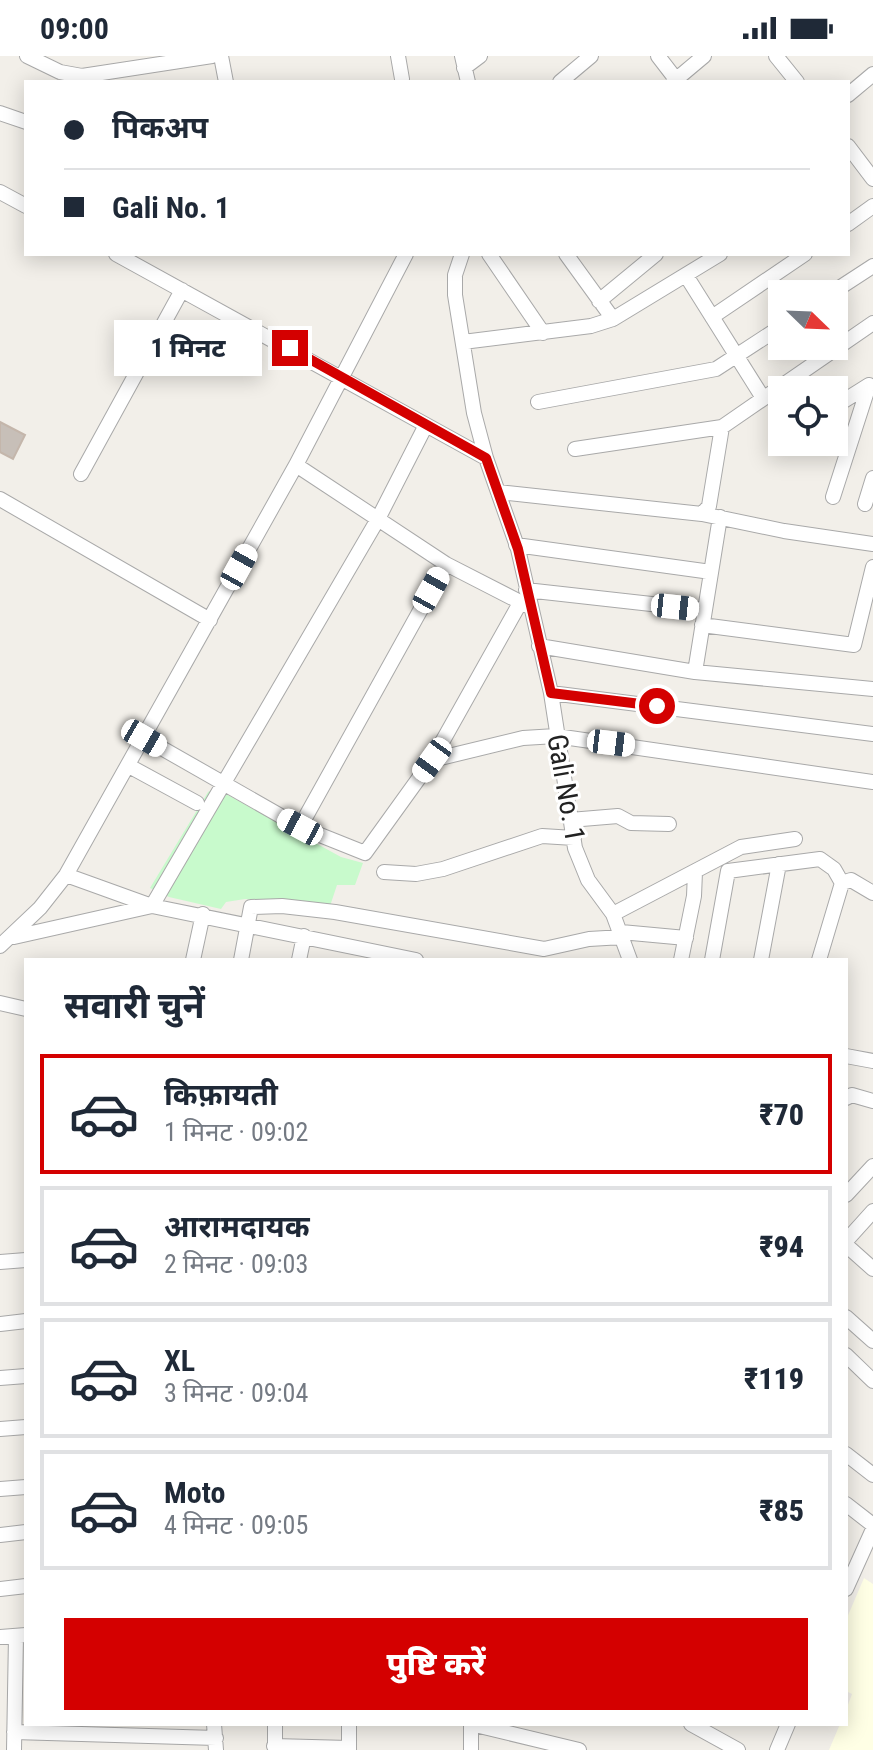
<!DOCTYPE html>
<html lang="hi">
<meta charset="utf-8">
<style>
body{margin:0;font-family:"Roboto Condensed","Noto Sans Devanagari",sans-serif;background:#f2f2f3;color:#1f2937;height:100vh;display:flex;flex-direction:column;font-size:30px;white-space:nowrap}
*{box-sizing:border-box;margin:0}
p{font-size:26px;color:#747a83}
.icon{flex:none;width:44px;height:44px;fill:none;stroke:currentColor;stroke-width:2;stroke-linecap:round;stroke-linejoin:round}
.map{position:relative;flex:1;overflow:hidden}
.drawer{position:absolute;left:24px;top:902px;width:824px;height:768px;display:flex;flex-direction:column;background:#fff;border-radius:0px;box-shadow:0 4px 20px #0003}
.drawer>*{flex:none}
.hud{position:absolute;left:24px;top:24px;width:826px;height:176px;border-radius:0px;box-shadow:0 4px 20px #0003;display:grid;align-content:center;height:176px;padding:0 40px;background:#fff}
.needle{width:52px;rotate:113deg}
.buttons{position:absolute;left:768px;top:224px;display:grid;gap:16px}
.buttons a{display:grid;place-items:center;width:80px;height:80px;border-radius:0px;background:#fff;box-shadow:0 4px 20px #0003;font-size:40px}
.end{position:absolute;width:36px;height:36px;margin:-18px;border:10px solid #d40000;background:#fff;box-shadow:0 0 0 4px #fff}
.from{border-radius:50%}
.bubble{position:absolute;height:56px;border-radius:0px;background:#fff;box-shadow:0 4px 20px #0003;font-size:26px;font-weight:800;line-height:56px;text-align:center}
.car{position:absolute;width:24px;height:48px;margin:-24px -12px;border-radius:10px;box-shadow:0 0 6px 2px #0007;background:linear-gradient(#fff 24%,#345 0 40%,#fff 0 76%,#345 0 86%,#fff 0)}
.hud b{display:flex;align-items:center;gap:28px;height:76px;font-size:30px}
.hud b+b{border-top:2px solid #e0e1e3}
.hud i{width:20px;height:20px;background:#1f2937}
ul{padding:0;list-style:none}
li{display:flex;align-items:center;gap:24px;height:120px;margin:0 16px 12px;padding:0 24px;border:4px solid #e0e1e3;border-radius:0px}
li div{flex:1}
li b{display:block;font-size:30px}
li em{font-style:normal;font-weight:800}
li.on{border-color:#d40000}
li>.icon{width:72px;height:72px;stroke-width:1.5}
h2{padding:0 40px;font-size:36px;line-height:96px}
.action{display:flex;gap:16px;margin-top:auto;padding:16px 40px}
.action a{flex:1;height:92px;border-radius:0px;background:#d40000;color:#fff;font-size:32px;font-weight:800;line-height:92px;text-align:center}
.status{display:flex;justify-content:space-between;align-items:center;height:56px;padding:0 40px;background:#fff;direction:ltr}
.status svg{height:22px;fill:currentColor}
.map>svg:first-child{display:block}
.education{fill:#ffffe5}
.park{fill:#c8facc}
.building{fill:#c7bfb8;stroke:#c4b6ab;stroke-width:2}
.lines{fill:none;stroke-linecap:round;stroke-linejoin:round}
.minor-casing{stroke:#a9a9a9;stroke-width:16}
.minor{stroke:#fff;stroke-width:14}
.route{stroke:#d40000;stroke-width:10}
.labels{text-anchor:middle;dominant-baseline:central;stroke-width:6;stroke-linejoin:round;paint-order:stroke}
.street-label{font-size:28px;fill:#222;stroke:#fff}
</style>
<div class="status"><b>09:00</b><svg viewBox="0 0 49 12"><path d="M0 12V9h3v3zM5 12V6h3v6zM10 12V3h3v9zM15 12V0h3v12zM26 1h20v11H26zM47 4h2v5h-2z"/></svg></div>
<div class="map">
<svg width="873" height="1694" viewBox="0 0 873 1694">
<rect width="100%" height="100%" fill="#f2efe9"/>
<!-- education -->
<path class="education" d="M864,1522L873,1528V1694H829L840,1668H846V1654L852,1638L846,1635V1564Z"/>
<!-- park -->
<path class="park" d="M215,732L341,801L363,807L355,829H337L330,850L245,843L226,846L221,853L169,841L150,832L208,736Z"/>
<!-- building -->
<path class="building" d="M0,366L25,379L13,403L0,396Z"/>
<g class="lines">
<!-- minor casing -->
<g class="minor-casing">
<path id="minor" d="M27,0L60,16L82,20L212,0
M221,0L226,26
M398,0L402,23
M462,0L468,26
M658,0L678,26
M776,0L797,26
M464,12L480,0
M560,26L591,0
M673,26L704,0
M848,39L873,18
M0,57L26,66
M848,90L873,123
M0,136L26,150
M848,168L873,150
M116,198L486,402L518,493L551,637L575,792L588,824L613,858L630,904
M462,198L455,219V239L474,357L486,402
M489,198L543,277
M566,198L613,263L720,198
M687,221L763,342
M830,238L873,210
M599,245L656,198
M712,261L805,198
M463,286L591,270L613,263
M538,346L716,313L782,270
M834,351L869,329
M776,390L783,386
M575,393L722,371L873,267
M296,409L446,508L528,550
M81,418L182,234
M498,436L702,458L709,450L722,371
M833,441L869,329
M0,443L210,564
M865,448L873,422
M702,458L784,475L873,488
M516,489L711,516
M526,534L705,554
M702,569L854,589L873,511
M539,590L695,616L873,633
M695,616L720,461
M551,637L873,678
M144,682L300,771L365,797L432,704L520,547
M432,704L523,682L556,680L873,726
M129,710L197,747
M570,764L618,760L631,767L669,768
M300,771L446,508
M384,816L416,818L443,813L542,780L574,782
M66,819L152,850L378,463L426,369
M842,827L851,824L873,837
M613,858L741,791L795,783
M621,876L686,882
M14,881L152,850L416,904
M0,890L40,852L66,819L296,409L406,198
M193,904L203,858
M241,904L251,851L282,850L335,856L544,893L589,883L623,881
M299,904L304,880
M681,904L694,840L695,816
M712,904L728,815L820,803L834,813L842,827
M761,904L779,808
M819,904L842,827
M0,947L26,953
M846,1000L873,1005
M846,1042L852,1039L873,1045
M846,1139L873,1110
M846,1185L873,1155
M846,1189L873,1213
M0,1206L26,1204
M846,1261L873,1285
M0,1268L26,1265
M846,1299L873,1325
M0,1322L26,1320
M0,1373L26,1371
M846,1398L873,1419
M0,1433L26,1431
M846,1448L873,1469
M0,1479L26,1476
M0,1533L26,1530
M846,1533L873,1473
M0,1581L26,1579
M214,1668L216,1694
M349,1668V1694
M471,1668L579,1694
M691,1668L738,1694
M14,1676L216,1682
M274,1690L349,1692
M14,1694L16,1580
M275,1694V1668
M471,1694V1668
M777,1694L788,1668"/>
</g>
<!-- minor -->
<use href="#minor" class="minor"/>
</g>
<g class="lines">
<!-- route -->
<path class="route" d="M290,292L486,402L518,493L551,637L657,650"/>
</g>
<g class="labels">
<!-- street labels -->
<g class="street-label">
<text transform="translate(566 732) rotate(80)">Gali No. 1</text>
</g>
</g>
</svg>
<div class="buttons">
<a><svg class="needle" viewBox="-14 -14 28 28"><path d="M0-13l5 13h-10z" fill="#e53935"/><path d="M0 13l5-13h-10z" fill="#747a83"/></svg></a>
<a><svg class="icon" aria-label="locate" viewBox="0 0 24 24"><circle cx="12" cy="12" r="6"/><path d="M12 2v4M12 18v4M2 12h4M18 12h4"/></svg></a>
</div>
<i class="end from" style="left:657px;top:650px"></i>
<i class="end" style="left:290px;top:292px"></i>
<div class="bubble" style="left:114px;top:264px;width:148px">1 मिनट</div>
<i class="car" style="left:239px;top:511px;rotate:29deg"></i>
<i class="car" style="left:431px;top:534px;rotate:29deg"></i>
<i class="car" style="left:675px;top:551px;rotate:96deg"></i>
<i class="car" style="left:144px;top:682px;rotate:120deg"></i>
<i class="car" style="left:611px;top:687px;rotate:97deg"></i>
<i class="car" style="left:432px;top:704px;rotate:216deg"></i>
<i class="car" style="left:300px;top:771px;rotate:298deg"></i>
<div class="hud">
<b><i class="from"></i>पिकअप</b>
<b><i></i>Gali No. 1</b>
</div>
<section class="drawer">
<h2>सवारी चुनें</h2>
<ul>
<li class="on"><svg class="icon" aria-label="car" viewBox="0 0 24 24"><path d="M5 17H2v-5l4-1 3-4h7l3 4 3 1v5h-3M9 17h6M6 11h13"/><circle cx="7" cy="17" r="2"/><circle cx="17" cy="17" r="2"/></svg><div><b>किफ़ायती</b><p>1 मिनट · 09:02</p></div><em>₹70</em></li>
<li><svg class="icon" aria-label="car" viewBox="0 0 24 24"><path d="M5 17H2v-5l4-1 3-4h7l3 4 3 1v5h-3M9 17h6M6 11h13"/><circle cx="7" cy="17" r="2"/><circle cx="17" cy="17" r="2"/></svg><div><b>आरामदायक</b><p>2 मिनट · 09:03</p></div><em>₹94</em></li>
<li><svg class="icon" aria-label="car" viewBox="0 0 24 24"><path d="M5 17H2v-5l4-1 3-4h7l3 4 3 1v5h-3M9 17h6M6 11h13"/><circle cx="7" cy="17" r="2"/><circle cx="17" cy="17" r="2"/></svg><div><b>XL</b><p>3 मिनट · 09:04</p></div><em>₹119</em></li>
<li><svg class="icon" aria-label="car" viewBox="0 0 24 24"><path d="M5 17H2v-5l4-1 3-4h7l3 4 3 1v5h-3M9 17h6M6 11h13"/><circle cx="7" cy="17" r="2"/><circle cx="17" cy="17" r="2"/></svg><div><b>Moto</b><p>4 मिनट · 09:05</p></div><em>₹85</em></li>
</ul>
<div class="action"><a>पुष्टि करें</a></div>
</section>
</div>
